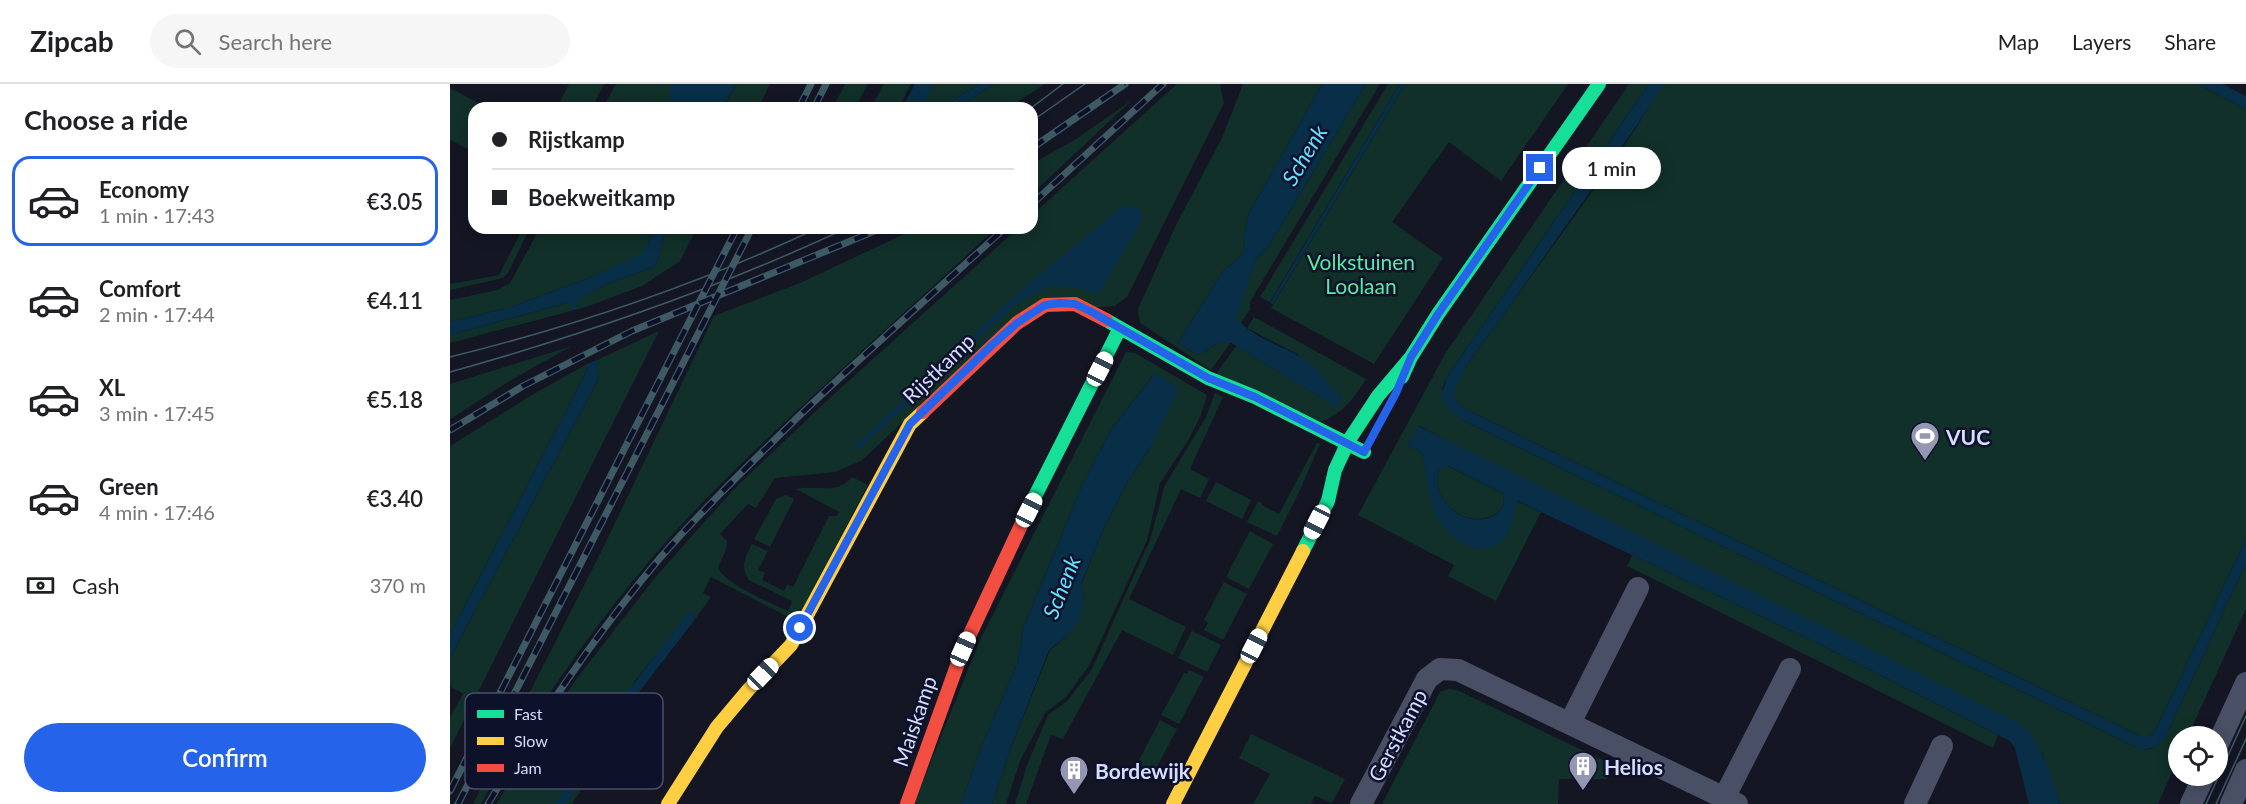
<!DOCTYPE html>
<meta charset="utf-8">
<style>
body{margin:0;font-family:Lato,sans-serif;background:#f6f6f6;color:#202124;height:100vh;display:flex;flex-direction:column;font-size:22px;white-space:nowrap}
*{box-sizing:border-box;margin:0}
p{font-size:20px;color:#757577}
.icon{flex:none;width:33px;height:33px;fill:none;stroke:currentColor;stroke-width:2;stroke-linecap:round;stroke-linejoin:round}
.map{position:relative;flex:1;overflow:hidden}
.drawer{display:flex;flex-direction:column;background:#fff;width:450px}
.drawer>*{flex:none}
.top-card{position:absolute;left:18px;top:18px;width:570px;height:132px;border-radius:18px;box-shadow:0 3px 15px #0003;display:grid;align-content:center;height:132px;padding:0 24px;background:#fff}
.fabs{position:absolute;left:1718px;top:642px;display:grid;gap:12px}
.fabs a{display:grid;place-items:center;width:60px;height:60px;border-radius:50%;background:#fff;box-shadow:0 3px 15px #0003;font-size:30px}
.end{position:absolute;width:27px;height:27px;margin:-14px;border:8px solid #2563eb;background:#fff;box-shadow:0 0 0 3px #fff}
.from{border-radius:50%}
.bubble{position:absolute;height:42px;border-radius:21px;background:#fff;box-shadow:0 3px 15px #0003;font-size:20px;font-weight:600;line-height:42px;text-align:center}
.car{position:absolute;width:18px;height:36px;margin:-18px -9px;border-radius:8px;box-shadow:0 0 4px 2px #0007;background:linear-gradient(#fff 24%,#345 0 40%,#fff 0 76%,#345 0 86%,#fff 0)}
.top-card b{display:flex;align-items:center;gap:21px;height:57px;font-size:22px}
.top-card b+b{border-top:2px solid #e0e0e0}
.top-card i{width:15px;height:15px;background:#202124}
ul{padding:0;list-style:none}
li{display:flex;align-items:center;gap:18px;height:90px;margin:0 12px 9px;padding:0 12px;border:3px solid transparent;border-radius:18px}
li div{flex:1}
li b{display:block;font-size:22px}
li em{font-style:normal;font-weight:600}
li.active{border-color:#2563eb}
li>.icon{width:54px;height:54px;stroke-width:1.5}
h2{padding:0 24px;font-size:27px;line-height:72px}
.pay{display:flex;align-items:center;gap:15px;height:66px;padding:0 24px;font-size:22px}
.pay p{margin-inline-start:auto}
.cta{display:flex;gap:12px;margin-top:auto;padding:12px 24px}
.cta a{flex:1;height:69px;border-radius:36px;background:#2563eb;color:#fff;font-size:24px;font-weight:600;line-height:69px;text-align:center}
header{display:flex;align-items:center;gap:36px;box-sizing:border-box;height:84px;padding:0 30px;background:#fff;border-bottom:2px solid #e0e0e0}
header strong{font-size:28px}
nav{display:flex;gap:33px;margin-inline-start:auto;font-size:21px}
.search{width:420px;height:54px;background:#f6f6f6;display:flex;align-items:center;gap:15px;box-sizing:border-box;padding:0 21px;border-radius:33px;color:#757577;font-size:22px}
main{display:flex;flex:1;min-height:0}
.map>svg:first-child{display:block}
.green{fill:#113029}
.water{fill:#082f47;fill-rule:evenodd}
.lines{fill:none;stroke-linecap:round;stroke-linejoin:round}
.street{stroke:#494f65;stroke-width:22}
.fast{stroke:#16e098;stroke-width:14}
.slow{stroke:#ffcf43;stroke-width:14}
.jam{stroke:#f24e42;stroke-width:14}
.tram{stroke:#3e5b65;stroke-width:1.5}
.rail-casing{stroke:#3e5b65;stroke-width:7}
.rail{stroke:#0e112a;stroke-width:4.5;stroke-dasharray:14;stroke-linecap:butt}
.route{stroke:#2563eb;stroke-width:8}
.labels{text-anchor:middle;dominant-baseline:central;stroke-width:5;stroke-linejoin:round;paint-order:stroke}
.park-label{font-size:21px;fill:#59e9a0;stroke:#0e112a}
.street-label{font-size:21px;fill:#d7ddff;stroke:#0e112a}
.poi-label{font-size:21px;font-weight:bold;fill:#d7ddff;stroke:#0e112a;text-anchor:start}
.water-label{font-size:22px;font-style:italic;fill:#65dfff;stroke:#0e112a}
.key{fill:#0e112a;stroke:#4a4e6a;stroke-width:1.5}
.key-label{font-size:16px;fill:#d7ddff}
</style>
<header>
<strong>Zipcab</strong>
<div class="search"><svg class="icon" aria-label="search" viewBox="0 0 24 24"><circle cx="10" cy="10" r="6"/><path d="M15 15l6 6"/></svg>Search here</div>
<nav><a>Map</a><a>Layers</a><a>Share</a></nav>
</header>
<main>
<section class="drawer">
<h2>Choose a ride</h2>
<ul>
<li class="active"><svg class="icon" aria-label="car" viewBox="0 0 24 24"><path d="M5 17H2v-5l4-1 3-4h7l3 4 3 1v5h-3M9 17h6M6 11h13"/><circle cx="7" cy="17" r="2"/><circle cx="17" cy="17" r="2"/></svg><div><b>Economy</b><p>1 min · 17:43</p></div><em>€3.05</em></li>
<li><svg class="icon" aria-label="car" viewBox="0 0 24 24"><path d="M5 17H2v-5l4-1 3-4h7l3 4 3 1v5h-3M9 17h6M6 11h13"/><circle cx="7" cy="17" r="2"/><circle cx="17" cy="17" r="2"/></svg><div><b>Comfort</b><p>2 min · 17:44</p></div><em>€4.11</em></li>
<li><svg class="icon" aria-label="car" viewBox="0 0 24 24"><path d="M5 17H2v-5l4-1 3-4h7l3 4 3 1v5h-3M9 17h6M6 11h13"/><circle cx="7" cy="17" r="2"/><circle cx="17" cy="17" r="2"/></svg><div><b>XL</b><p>3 min · 17:45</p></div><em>€5.18</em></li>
<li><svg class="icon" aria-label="car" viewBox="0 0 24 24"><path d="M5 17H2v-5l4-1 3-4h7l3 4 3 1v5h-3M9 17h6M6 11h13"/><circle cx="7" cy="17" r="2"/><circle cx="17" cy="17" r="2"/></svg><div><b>Green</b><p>4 min · 17:46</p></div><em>€3.40</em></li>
</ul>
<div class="pay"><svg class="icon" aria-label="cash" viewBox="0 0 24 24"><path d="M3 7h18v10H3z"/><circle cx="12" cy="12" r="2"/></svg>Cash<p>370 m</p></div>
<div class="cta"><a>Confirm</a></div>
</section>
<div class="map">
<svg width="1796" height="720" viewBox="0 0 1796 720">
<rect width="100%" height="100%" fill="#141624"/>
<!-- green -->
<path class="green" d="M119,0H154L142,24H107Z
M166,0H220V16L225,24H153Z
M286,0H320L308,24H274Z
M395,0H418L405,24H383Z
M434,0H461L449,23L450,24H421Z
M483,0H530L491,24L474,16Z
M544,0H595L558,24H507Z
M727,0H770L774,19L677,213L665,222L569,230L411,377L385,388L325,394L306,424L298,420L270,450L277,457L276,466L268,483C275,501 320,518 338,527L342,517L299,496C290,483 295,473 302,460L318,467L308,486L315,489L312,496L334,507L337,500L343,503L379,432H387L389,428L346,405C366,400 386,412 402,393L418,401L346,537L261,493L253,509L261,513L243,538L245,531L242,528L238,530L185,597L167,639L171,642L122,720H46L125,597L203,496L256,436L288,401L382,312L568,144H582V131Z
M793,0H872L799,129L794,153L795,165L792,171L773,187L728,259L748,271L770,258H781L761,286L690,239L688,225L726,141L772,54Z
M916,0H930L800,218V226L790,240L785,233L806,175L819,162Z
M938,0H950L820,218L810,213Z
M955,0H1118L1051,97L999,58L942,138L993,174L924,280L821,224Z
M1179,0H1199L997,293L992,305L1012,336L1692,666L1701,665L1715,654L1796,479V525L1738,652H1728V675L1708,720H1610L1592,669L969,342L958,362L972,369C981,411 982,451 1030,465L1058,449L1067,417L1091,428L1046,517L998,492L1004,481L908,431L995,270Z
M1213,0H1747L1796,25V455L1705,647L1699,652H1690L1013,324L1002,314C1009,285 1038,253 1055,229C1108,153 1166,80 1213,0Z
M0,4L38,24H24V68L0,56Z
M682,16L582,110V80L626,55Z
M73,144H80L58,189L53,194L0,206V200L49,191Z
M90,144H199L200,156L191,171L136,195L61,223L0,238V216L48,206L60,199Z
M216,144H247L230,177L192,202L136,223L0,259V251L120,218L125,224H127L126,216L157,200L204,183L208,175Z
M467,144H546C448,236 345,324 251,420C189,484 136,554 88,627C68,658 48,688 31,720H23L153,464L264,232L350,199Z
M804,233L916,295C903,315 893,330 870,338L766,290L786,262L887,323L892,312L884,308L874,294L847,270L797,244Z
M209,247L0,664V633L13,610L0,602V574L149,294L147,276Z
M122,262L61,296L0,335V300Z
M676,268L685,269L757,311L751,331L739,355L710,399L697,456L639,582L616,613L595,629L570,677L556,720H542L560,666L600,566L617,552L633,514L631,501L653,446L677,399L701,362L705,289L660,347L632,402L574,542L567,580L532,661L511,720H464L529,558Z
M137,280L136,288L0,550V362L82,311Z
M765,309L773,313L740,385L759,395L750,414L731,405L679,515L736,543L723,571L672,546L613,655L601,651L576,720H565L577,681L598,631L617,617L642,585L700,456L715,401L756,333Z
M867,359L870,360L850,406L827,452L797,438L808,417L812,419V421L829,430Z
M997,382L1054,410L1053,422C1050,425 1047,430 1043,431C1014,446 979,415 989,385Z
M766,398L801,416L792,435L756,417Z
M336,411L344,415L320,463L304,455L326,415Z
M800,447L823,460L799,505L776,493Z
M1182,471L1357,554L1548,651L1543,664L1177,482Z
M774,498L797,510L773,556L754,546L758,539L754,536Z
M742,547L771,561L757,588L728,574Z
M739,586L754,593L729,640L711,631L734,589L737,590Z
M999,605L1007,606L1163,681L1157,695H1109L1108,720H932L990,608Z
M710,636L727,645L703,690L689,683L692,678L689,676Z
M801,650L895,695L882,719L865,712L861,720H803L820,690L789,674Z"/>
<!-- water -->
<path class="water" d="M220,0H286L273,24H225L220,16Z
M465,0H483L475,16L490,24H452Z
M530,0H544L507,24H491Z
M872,0H916L819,162L806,175L786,233C802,256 838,262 860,279C873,289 879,304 892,312L888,324L781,259L770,258L748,271L728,259L773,187L792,171L795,165L794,153L799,129Z
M950,0H955L823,220L820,219Z
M1199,0H1215C1163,77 1108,152 1055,229C1039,252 1008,286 1003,314L1013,324L1690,652H1699L1705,647L1796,455V479L1715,654C1708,662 1702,665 1692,666L1012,336L996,322L991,313L997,293Z
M1747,0H1772L1796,12V25Z
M674,121L688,124L693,134L649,210L628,203L599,202L566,220L408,366L404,362L561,215Z
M199,144H216L208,175L204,183L157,200L127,216L128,224L122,226L120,218L0,251V238L61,223L136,195L190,171L200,156Z
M147,276L149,294L0,574V550L136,288L137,280Z
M705,289L729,304L701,362L677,399L653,446L631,500L633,514L630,535L617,552L599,566L560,666L542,720H511L532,661L567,580L574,542L632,402L660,347Z
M968,342L1571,640C1593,660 1601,692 1610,720H1579L1565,664L1560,657L1357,554L1068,417C1063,427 1063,442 1056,452C1035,482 995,454 984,428C978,412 976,387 972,369L958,362ZM998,382L1054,410L1053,422C1050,425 1047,430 1043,432C1014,446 979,415 989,385Z
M242,528L245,531L243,538L179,621L116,720H105C144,653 189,590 238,529Z"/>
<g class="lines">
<!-- street -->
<path class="street" d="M1120,639L1188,504
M1767,662L1796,599
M1274,714L1340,585
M911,720L977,595L990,585L1008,586L1287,720
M1465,720L1492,662
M1741,720L1754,692
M1781,720L1796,686"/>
<!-- fast -->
<path class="fast" d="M656,236L758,294L805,313L914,368
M952,293L961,273L988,230L1149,0
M581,420L670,244
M853,467L878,417L885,386L899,356L928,312L961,273"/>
<!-- slow -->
<path class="slow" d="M218,720L267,643L299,605L341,561L460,340L473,328
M723,720L853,467"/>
<!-- jam -->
<path class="jam" d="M473,328L567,239L595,221L625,220L656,236
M457,720L513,565L581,420"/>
<!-- tram -->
<path class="tram" d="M581,24L613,0
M582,37L635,0
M0,273C126,242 251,199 368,144
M0,288C136,250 269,204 397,144
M1756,720L1796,632
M1766,720L1796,655"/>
<!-- rail casing -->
<g class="rail-casing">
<path id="rail" d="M349,24L361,0
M364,24L376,0
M582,64L675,0
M582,120L713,0
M0,346L73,302L182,247L432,144
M0,707L287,144
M8,720L302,144
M38,720C89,634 145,551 210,474C254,424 302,378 350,331C417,267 487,206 555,144"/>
</g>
<!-- rail -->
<use href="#rail" class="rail"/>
</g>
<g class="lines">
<!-- route -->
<path class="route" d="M350,544L460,340L542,261L567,239L595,221L610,219L625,220L640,227L758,294L805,313L914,368L946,309L961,273L988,230L1090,84"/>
</g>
<!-- icons -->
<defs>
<g id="stadium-pin" transform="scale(1.5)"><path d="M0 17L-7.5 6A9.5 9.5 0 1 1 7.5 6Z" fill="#9397b2" stroke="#0e112a"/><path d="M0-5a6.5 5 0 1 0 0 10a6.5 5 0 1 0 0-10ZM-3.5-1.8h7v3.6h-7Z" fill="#fff"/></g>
<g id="building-pin" transform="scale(1.5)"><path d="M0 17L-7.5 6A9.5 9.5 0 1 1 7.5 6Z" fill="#9397b2" stroke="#0e112a"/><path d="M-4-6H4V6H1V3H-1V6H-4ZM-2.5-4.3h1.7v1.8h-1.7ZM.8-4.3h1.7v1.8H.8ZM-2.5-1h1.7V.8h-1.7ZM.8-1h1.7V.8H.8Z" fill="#fff"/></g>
</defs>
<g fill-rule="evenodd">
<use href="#stadium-pin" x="1475" y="352"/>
<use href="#building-pin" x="1133" y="682"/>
<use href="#building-pin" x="624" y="686"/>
</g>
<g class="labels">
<!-- park labels -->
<g class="park-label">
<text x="911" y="177">Volkstuinen<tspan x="911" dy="24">Loolaan</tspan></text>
</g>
<!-- street labels -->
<g class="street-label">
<text transform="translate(488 284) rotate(-44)">Rijstkamp</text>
<text transform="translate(464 637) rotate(-71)">Maiskamp</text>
<text transform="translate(947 651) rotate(-62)">Gerstkamp</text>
</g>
<!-- poi labels -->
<g class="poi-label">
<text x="1496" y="352">VUC</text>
<text x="1154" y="682">Helios</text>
<text x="645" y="686">Bordewijk</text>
</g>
<!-- water labels -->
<g class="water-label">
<text transform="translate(854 71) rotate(-59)">Schenk</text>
<text transform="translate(611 503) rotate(-68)">Schenk</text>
</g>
</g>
<!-- legend -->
<rect x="15" y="609" width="198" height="96" rx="9" class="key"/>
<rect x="27" y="626" width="27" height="8" fill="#16e098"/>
<rect x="27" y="653" width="27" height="8" fill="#ffcf43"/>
<rect x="27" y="680" width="27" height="8" fill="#f24e42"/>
<g class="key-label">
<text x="64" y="636">Fast</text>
<text x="64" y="663">Slow</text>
<text x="64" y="690">Jam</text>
</g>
</svg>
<div class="fabs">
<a><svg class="icon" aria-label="locate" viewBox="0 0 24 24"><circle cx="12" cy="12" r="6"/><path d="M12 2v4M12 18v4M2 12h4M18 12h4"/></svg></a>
</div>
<i class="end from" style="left:350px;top:544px"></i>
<i class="end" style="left:1090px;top:84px"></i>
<div class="bubble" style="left:1112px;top:63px;width:99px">1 min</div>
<i class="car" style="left:650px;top:285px;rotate:27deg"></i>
<i class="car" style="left:579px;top:426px;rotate:27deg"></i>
<i class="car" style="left:867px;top:438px;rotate:207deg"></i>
<i class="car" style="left:804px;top:562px;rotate:27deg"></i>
<i class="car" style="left:513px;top:565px;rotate:24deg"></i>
<i class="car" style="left:313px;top:590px;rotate:44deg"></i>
<div class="top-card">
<b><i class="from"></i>Rijstkamp</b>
<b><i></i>Boekweitkamp</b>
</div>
</div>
</main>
